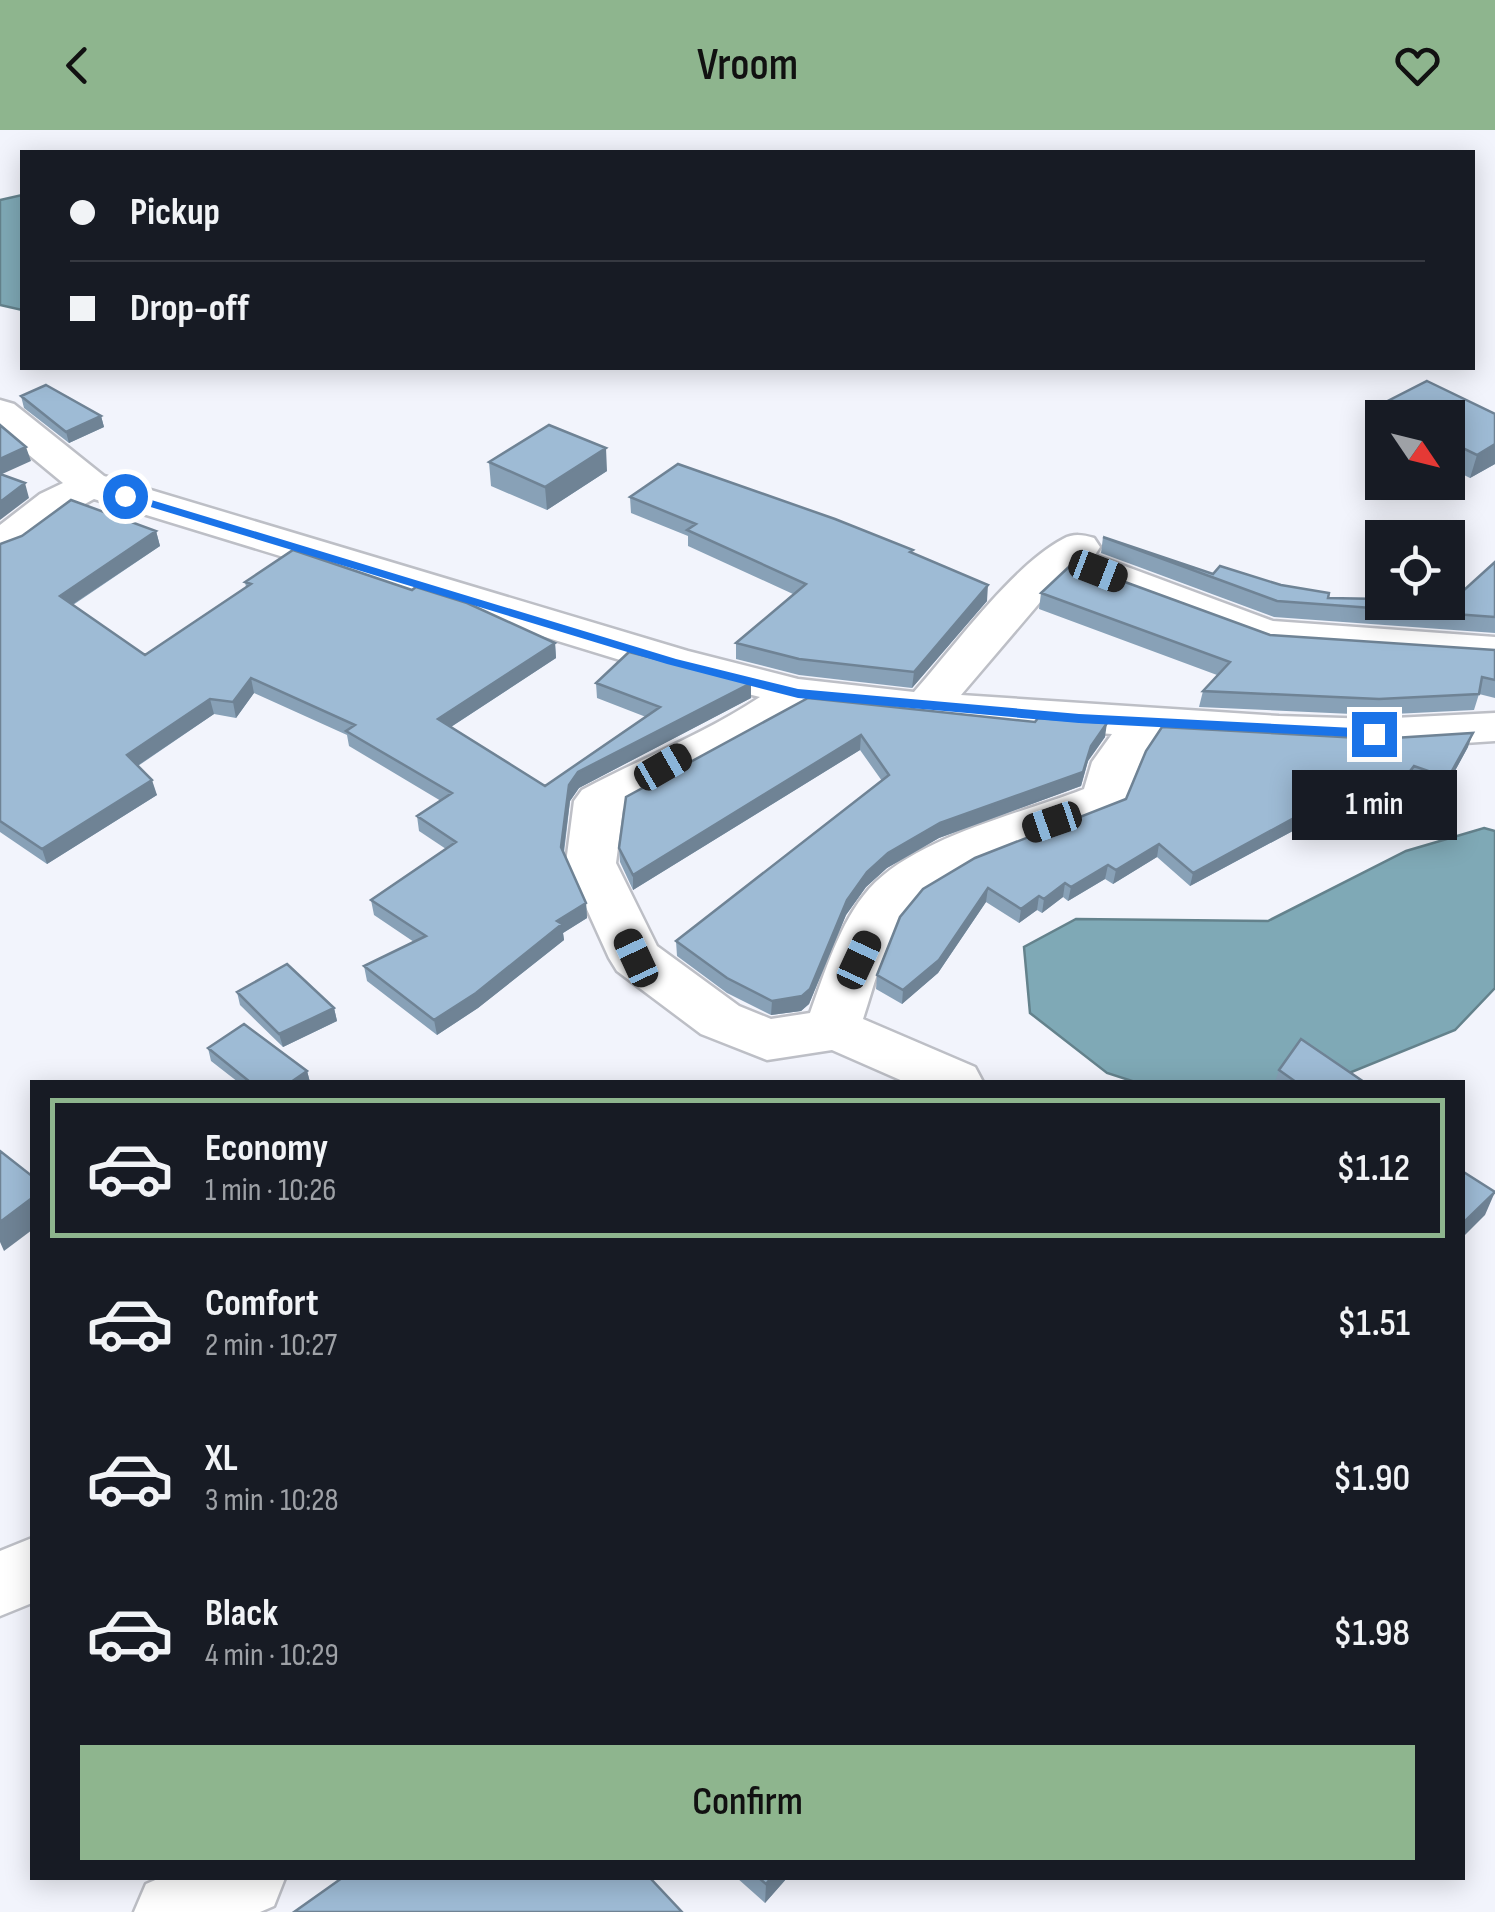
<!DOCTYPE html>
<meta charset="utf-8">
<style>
body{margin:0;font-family:"Sofia Sans Condensed",sans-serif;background:#242831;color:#f1f3f6;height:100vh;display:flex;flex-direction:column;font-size:38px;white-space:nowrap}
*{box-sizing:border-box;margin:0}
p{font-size:32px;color:#9ea1a6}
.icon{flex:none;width:55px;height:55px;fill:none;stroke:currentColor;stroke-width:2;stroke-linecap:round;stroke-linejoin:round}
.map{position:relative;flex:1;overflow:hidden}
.side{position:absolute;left:30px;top:950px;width:1435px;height:800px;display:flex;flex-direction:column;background:#171b24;border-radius:0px;box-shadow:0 5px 25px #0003}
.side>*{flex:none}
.hud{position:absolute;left:20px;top:20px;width:1455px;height:220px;border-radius:0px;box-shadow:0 5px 25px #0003;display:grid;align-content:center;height:220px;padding:0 50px;background:#171b24}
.needle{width:65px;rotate:125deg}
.fabs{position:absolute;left:1365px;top:270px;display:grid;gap:20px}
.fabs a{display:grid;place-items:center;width:100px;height:100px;border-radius:0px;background:#171b24;box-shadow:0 5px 25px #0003;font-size:50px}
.end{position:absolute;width:45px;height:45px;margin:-22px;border:12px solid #1a73e8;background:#fff;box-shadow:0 0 0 5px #fff}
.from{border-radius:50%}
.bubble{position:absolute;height:70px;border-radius:0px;background:#171b24;box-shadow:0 5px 25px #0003;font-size:32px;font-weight:600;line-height:70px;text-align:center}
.car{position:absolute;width:30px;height:60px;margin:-30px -15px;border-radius:12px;box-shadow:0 0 8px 2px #0007;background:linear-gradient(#222 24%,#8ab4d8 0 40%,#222 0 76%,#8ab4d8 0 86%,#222 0)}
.hud b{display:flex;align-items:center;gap:35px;height:95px;font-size:38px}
.hud b+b{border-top:2px solid #363941}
.hud i{width:25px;height:25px;background:#f1f3f6}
ul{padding:18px 0 0;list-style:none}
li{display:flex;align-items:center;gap:30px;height:140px;margin:0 20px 15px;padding:0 30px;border:5px solid transparent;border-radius:0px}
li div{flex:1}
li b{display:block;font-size:38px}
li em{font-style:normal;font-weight:600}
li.selected{border-color:#8eb58e}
li>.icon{width:90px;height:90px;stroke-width:1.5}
.action{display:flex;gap:20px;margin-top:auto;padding:20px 50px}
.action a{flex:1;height:115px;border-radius:0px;background:#8eb58e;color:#111;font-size:40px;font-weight:600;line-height:115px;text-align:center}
header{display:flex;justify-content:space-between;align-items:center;height:130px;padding:0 50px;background:#8eb58e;color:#111;font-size:45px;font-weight:600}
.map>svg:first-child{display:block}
.water{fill:#7fa9b6;stroke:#64828c;stroke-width:2.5}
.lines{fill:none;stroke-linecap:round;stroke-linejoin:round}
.minor-casing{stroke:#bdbfc6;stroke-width:5}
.minor{fill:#fff;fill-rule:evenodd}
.wall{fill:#88a1b7}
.shaded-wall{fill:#6f8395}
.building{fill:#9ebbd5;stroke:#6f8395;stroke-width:2.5}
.route{fill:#1a73e8}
</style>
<header><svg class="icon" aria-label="back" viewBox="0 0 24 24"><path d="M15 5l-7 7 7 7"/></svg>Vroom<svg class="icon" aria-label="heart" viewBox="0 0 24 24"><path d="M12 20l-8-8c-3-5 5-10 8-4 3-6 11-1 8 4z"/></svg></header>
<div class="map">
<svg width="1495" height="1782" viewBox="0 0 1495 1782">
<rect width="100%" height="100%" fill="#f2f4fc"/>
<!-- water -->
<path class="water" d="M22,65V180L0,175V70Z
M1484,698L1495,701V858L1455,900L1327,952H1135L1107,943L1030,883L1024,817L1076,789L1268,791L1406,721Z"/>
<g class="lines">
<!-- minor casing -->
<g class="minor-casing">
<path id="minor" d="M0,270L14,274L104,346L688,521L798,549L914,562C954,517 1012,436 1063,409C1074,403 1083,405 1094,408L1100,417L1095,425L1273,491L1495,507V533L1267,517L1070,445L1047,464L961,565L1279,586L1374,589L1495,583V611L1374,619L1158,607L1140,633L1122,679C1066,702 935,739 903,788C883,817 874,856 863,889L975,937L983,952H905L832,920L767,930L701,904L617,841L609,828L566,733L574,671L582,660C640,629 706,603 760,567L656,541L94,369C62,385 34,419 0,428V395L40,364L63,353L0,301ZM807,578L883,588L1112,604L1092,632L1084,659C1020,684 916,707 869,759C840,792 825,842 810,883L771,889L739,876L657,816L616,733L623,679C684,645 749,617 807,578Z
M32,1408V1473L0,1486V1421Z
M160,1748H285L274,1776L260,1782H134L146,1754Z"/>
</g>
<!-- minor -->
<use href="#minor" class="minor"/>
</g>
<!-- wall -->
<path class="wall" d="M21,266L101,286L104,297L69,313L24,278Z
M1376,277L1495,284V334L1470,348L1448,337V288H1382V306L1370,300Z
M489,332L607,341L547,380L491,356Z
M630,367L913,423L987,471L912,558L799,545L736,529V513L793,464L688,416V406L631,383Z
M156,401L160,416L73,475L145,525L246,457L245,452L555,513L556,528L451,597L545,656L646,587L597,568L596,553H751V568L579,658L570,671L564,723L586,773L587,788L563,803L564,810L478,878L437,905L367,851L364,836L414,812L374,785L371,770L446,719L419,701L417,686L441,671L349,616L347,605L254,563L236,588L214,584L138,636L157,665L47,734L0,702V414Z
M1103,407L1213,444L1281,455L1328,468L1452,471L1495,432V503L1274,487L1101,423Z
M1041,463L1270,505L1495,520V568L1479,564L1474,580L1374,585L1199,577L1203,561L1217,545L1039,479Z
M808,568L1105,607L1088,631L1081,656L939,708L887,738L866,757L846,785L809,874L801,881L771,885L727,863L677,826L676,811L882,651L860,620L633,760L620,732L619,718Z
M1468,617L1444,661L1410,649L1385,681L1362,671L1331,707L1304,695L1190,756L1157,727L1113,754L1105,749L1068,771L1063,767L1042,783L1037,780L1019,793L986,772L938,843L902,874L876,859L877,845L900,787L1126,669Z
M237,862L334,878L337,891L283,917L240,875Z
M208,918L307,941L310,952H238L211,931Z
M1279,940L1364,952H1275Z
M737,1748H787L765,1773Z"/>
<!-- shaded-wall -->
<path class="shaded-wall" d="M101,286L104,297L69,313L66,302Z
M1495,314V334L1470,348L1477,325Z
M26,317L31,331L0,345V329Z
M606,318L607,341L547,380L545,357Z
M25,353L29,368L0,390V372Z
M156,401L160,416L64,480L60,466Z
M988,455L987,471L912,558L914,542Z
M555,513L556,528L440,604L438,589Z
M251,548L254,563L236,588L233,572Z
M751,553V568L579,658L570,671L562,733L561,717L569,655L578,642Z
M210,569L214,584L131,640L127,625Z
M1107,593L1105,607L1088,631L1081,656L939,708L887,738L866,757L846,785L809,874L801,881L771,885L772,871L867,742L888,723L940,693L1091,616Z
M1473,603L1468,617L1444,661L1448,648Z
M861,605L860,620L633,760V745Z
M1414,636L1410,649L1385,681L1390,667Z
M152,650L157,665L47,734L42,719Z
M1366,657L1362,671L1331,707L1335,693Z
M1307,681L1304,695L1190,756L1193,743Z
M1159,714L1157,727L1113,754L1116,740Z
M1108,735L1105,749L1068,771L1071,757Z
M1065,753L1063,767L1042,783L1044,769Z
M988,758L986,772L938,843L902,874L903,860Z
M1039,766L1037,780L1019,793L1021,779Z
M586,773L587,788L563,803L564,810L478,878L437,905L434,890L557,791Z
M334,878L337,891L283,917L279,904Z
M307,941L310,952H291Z
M1495,1062L1485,1085L1462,1108V1094Z
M32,1068V1100L4,1121L0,1112V1092Z
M771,1748H787L765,1773L766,1754Z"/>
<!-- building -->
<path class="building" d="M1427,251L1495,284V314L1477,325L1448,311V288H1397L1376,277Z
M46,255L101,286L66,302L21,266Z
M0,295L26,317L0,329Z
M549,295L606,318L545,357L489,332Z
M678,334L835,389L913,420L910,422L988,455L914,542L799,529L736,513L806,454L687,400L696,394L630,367Z
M0,344L25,353L0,372Z
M71,370L156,401L60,466L145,525L251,454L245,452L293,420L412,460L416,457L467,473L555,513L438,589L545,656L660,577L596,553L629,522L751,553L578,642L569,655L561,717L586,773L557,791L562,794L476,863L434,890L364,836L426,806L371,770L456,712L417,686L452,663L346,601L355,595L251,548L233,572L210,569L127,625L152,650L42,719L0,691V414L22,406Z
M1103,407L1213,444L1220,436L1281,455L1329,463L1328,468L1382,469V472H1448V470L1452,471L1495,432V487L1277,471Z
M1073,433L1270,505L1495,520V550L1482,547L1479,564L1379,569L1203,561L1230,532L1041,463Z
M808,568L1035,592L1038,588L1107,593L1091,616L1083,642L940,693L888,723L867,742L847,770L810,859L802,866L772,871L727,848L676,811L889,645L861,605L633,745L619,718L626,667Z
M1162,597L1378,609L1473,603L1448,648L1414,636L1390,667L1366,657L1335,693L1307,681L1193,743L1159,714L1116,740L1108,735L1071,757L1065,753L1044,769L1039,766L1021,779L988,758L939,830L903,860L877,845L900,787L923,759L975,728L1126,669L1146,621Z
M287,834L334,878L279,904L237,862Z
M244,894L307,941L291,952H250L208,918Z
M1301,909L1364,952H1296L1279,940Z
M0,1021L32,1046V1068L0,1092Z
M1462,1041L1495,1062L1462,1094Z
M342,1748H650L682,1782H294Z
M759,1748H771L766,1754Z"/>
<!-- route -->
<path class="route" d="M125,362L676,529L798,559L1079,584L1374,599L1380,604L1374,608L1079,593L798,568L667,534L121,368Z"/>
</svg>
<div class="fabs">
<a><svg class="needle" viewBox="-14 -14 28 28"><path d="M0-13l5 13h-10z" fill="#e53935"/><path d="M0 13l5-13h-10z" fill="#9ea1a6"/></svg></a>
<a><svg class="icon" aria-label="locate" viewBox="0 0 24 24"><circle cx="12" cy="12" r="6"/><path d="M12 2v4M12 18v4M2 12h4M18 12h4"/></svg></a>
</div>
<i class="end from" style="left:125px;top:366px"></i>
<i class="end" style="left:1374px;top:604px"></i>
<div class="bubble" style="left:1292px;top:640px;width:165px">1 min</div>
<i class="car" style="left:1098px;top:441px;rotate:111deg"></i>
<i class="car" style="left:663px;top:637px;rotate:60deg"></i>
<i class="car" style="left:1052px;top:692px;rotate:251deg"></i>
<i class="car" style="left:636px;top:828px;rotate:335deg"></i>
<i class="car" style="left:859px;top:830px;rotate:25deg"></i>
<div class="hud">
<b><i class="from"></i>Pickup</b>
<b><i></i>Drop-off</b>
</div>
<section class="side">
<ul>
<li class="selected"><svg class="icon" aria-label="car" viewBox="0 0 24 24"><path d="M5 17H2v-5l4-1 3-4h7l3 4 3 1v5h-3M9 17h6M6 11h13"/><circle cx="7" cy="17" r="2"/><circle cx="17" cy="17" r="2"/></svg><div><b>Economy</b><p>1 min · 10:26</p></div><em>$1.12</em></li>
<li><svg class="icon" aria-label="car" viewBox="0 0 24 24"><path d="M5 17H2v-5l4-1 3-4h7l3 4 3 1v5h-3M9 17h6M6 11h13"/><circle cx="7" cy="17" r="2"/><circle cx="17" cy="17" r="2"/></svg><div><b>Comfort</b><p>2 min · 10:27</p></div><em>$1.51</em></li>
<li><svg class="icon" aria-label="car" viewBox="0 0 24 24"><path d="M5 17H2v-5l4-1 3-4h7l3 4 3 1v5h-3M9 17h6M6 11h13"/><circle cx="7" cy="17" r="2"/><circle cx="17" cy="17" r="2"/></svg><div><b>XL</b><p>3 min · 10:28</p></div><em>$1.90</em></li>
<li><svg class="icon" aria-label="car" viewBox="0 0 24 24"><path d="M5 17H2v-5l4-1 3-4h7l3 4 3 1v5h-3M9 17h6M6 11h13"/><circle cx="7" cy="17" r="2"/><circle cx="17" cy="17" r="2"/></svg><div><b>Black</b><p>4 min · 10:29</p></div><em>$1.98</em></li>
</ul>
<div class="action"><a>Confirm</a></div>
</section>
</div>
